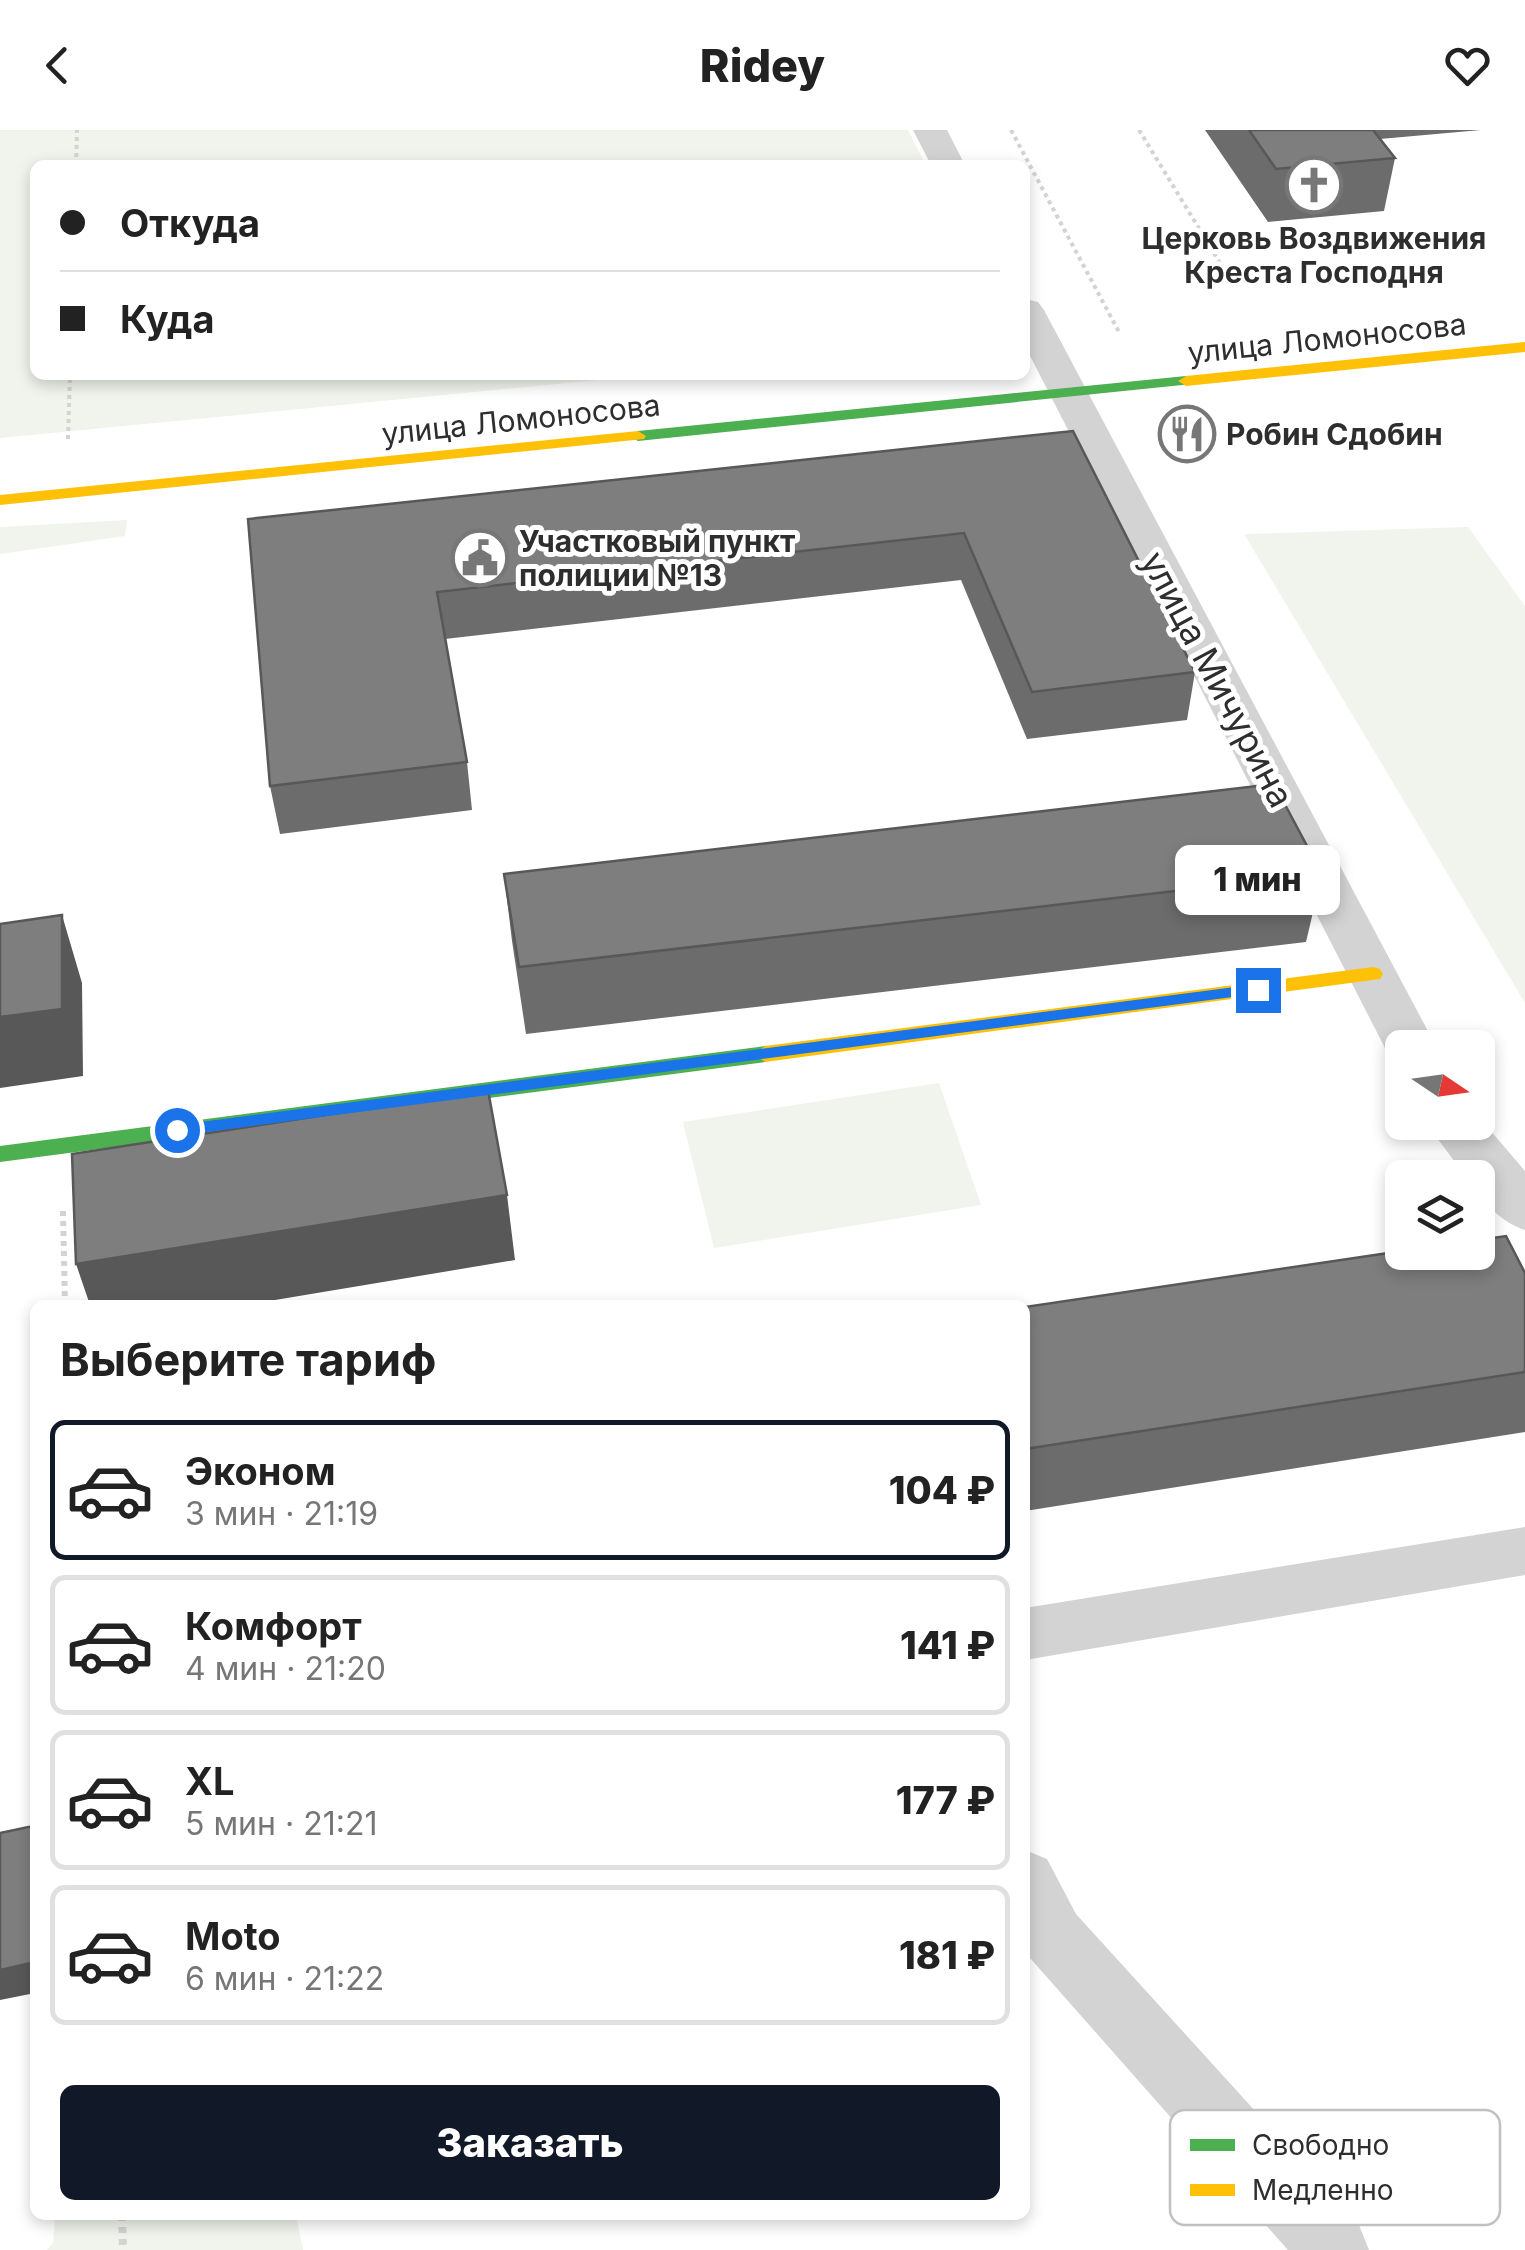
<!DOCTYPE html>
<html lang="ru">
<meta charset="utf-8">
<style>
body{margin:0;font-family:Inter,sans-serif;background:#f6f6f6;color:#222;height:100vh;display:flex;flex-direction:column;font-size:38px;white-space:nowrap}
*{box-sizing:border-box;margin:0}
p{font-size:32px;color:#767676}
.icon{flex:none;width:55px;height:55px;fill:none;stroke:currentColor;stroke-width:2;stroke-linecap:round;stroke-linejoin:round}
.map{position:relative;flex:1;overflow:hidden}
.panel{position:absolute;left:30px;top:1170px;width:1000px;height:920px;display:flex;flex-direction:column;background:#fff;border-radius:15px;box-shadow:0 5px 15px #0003}
.panel>*{flex:none}
.hud{position:absolute;left:30px;top:30px;width:1000px;height:220px;border-radius:15px;box-shadow:0 5px 15px #0003;display:grid;align-content:center;height:220px;padding:0 30px;background:#fff}
.needle{width:65px;rotate:103deg}
.controls{position:absolute;left:1385px;top:900px;display:grid;gap:20px}
.controls a{display:grid;place-items:center;width:110px;height:110px;border-radius:15px;background:#fff;box-shadow:0 5px 15px #0003;font-size:50px}
.end{position:absolute;width:45px;height:45px;margin:-22px;border:12px solid #1a73e8;background:#fff;box-shadow:0 0 0 5px #fff}
.from{border-radius:50%}
.bubble{position:absolute;height:70px;border-radius:15px;background:#fff;box-shadow:0 5px 15px #0003;font-size:32px;font-weight:800;line-height:70px;text-align:center}
.hud b{display:flex;align-items:center;gap:35px;height:95px;font-size:38px}
.hud b+b{border-top:2px solid #e0e0e0}
.hud i{width:25px;height:25px;background:#222}
ul{padding:0;list-style:none}
li{display:flex;align-items:center;gap:30px;height:140px;margin:0 20px 15px;padding:0 10px;border:5px solid #e0e0e0;border-radius:15px}
li div{flex:1}
li b{display:block;font-size:38px}
li em{font-style:normal;font-weight:800}
li.current{border-color:#111827}
li>.icon{width:90px;height:90px;stroke-width:1.5}
h2{padding:0 30px;font-size:45px;line-height:120px}
.action{display:flex;gap:20px;margin-top:auto;padding:20px 30px}
.action a{flex:1;height:115px;border-radius:15px;background:#111827;color:#fff;font-size:40px;font-weight:800;line-height:115px;text-align:center}
header{display:flex;justify-content:space-between;align-items:center;height:130px;padding:0 30px;background:#fff;font-size:45px;font-weight:800}
.map>svg:first-child{display:block}
.green{fill:#f0f4ec}
.lines{fill:none;stroke-linecap:round;stroke-linejoin:round}
.path-far2{stroke:#d3d3d3;stroke-width:4;stroke-dasharray:4 4;stroke-linecap:butt}
.path-far1{stroke:#d3d3d3;stroke-width:6;stroke-dasharray:5 5;stroke-linecap:butt}
.path{stroke:#d3d3d3;stroke-width:8;stroke-dasharray:6 6;stroke-linecap:butt}
.lane{fill:#d3d3d3;fill-rule:evenodd}
.street{fill:#d3d3d3;fill-rule:evenodd}
.fast{fill:#4caf50;fill-rule:evenodd}
.slow{fill:#ffc107;fill-rule:evenodd}
.wall{fill:#6c6c6c}
.shaded-wall{fill:#585858}
.building{fill:#7e7e7e;stroke:#585858;stroke-width:2.5}
.route{fill:#1a73e8}
.labels{text-anchor:middle;dominant-baseline:central;stroke-width:10;stroke-linejoin:round;paint-order:stroke}
.far-poi-label{font-size:30px;font-weight:bold;fill:#2e2e2e;stroke:#fff;text-anchor:start}
.far-street-label{font-size:30px;fill:#2e2e2e;stroke:#fff}
.street-label{font-size:35px;fill:#2e2e2e;stroke:#fff}
.key{fill:#fff;stroke:#c0c0c0;stroke-width:2.5}
.key-label{font-size:28px;fill:#2e2e2e}
</style>
<header><svg class="icon" aria-label="back" viewBox="0 0 24 24"><path d="M15 5l-7 7 7 7"/></svg>Ridey<svg class="icon" aria-label="heart" viewBox="0 0 24 24"><path d="M12 20l-8-8c-3-5 5-10 8-4 3-6 11-1 8 4z"/></svg></header>
<div class="map">
<svg width="1525" height="2120" viewBox="0 0 1525 2120">
<rect width="100%" height="100%" fill="#fff"/>
<!-- green -->
<path class="green" d="M0,0H908L926,35H35V245H650L0,308Z
M127,390L125,406L0,424V397Z
M1468,397L1525,476V873L1244,404Z
M939,953L981,1075L714,1118L683,992Z
M55,2085H296L303,2120H47L53,2113Z"/>
<g class="lines">
<!-- path-far2 -->
<path class="path-far2" d="M1011,0L1119,202
M1139,0L1228,146
M76,35L77,0
M68,309L70,245"/>
<!-- path-far1 -->
<path class="path-far1" d="M63,1081L65,1175"/>
<!-- path -->
<path class="path" d="M122,2085L123,2120"/>
<!-- lane -->
<path class="lane" d="M1525,1397V1445L1025,1530V1478Z
M1025,1720L1047,1729L1076,1784L1359,2095L1369,2120H1288L1030,1828L1025,1817Z"/>
<!-- street -->
<path class="street" d="M913,0H947L965,35H931Z
M1025,169L1038,172L1044,180L1437,918H1402V934L1393,931L1385,918L1025,216Z
M1478,986L1525,1041V1100C1503,1093 1478,1072 1478,1048H1467L1425,992H1478Z"/>
<!-- fast -->
<path class="fast" d="M1186,246L1194,251L1192,254L638,311L630,306L638,301Z
M765,916L776,924L765,932L0,1032V1016Z"/>
<!-- slow -->
<path class="slow" d="M1525,212V222L1186,256L1178,251L1186,246Z
M638,301L646,306L644,309L0,375V365Z
M1373,837L1380,839L1383,844L1380,849L765,932L754,924L765,916Z"/>
</g>
<!-- wall -->
<path class="wall" d="M1205,0H1481L1380,9L1395,28L1384,81L1268,92Z
M1073,301L1195,542L1187,590L1027,609L961,450L445,509L467,632L472,680L280,704L270,656L248,389Z
M504,744H1322L1306,812L526,904L512,811Z
M1525,1143V1302L1025,1381V1177Z"/>
<!-- shaded-wall -->
<path class="shaded-wall" d="M62,785L82,853L83,946L0,958V887Z
M507,1065L515,1130L245,1175H90L76,1134Z
M35,1832V1863L0,1870V1840Z"/>
<!-- building -->
<path class="building" d="M1249,0H1373L1395,28L1276,39Z
M1073,301L1195,542L1032,562L964,403L437,462L467,632L270,656L248,389Z
M1274,654L1322,744L519,837L504,744Z
M62,785V879L0,887V794Z
M488,960L507,1065L76,1134L72,1024Z
M1506,1106L1525,1143V1242L1025,1319V1177L1402,1121V1122H1478V1110Z
M33,1696L35,1832L0,1840V1703Z"/>
<!-- route -->
<path class="route" d="M1258,854L1265,860L1263,863L177,1006L169,1000L177,995Z"/>
<!-- icons -->
<defs>
<g id="church-ring" transform="scale(2.875)"><circle r="9.5" fill="#fff" stroke="#777" stroke-width="1.5"/><path d="M-1.2-6h2.4v3.5h3.3v2.4h-3.3V6h-2.4V-.1h-3.3v-2.4h3.3Z" fill="#777"/></g>
<g id="restaurant-ring" transform="scale(2.875)"><circle r="9.5" fill="#fff" stroke="#777" stroke-width="1.5"/><path d="M-5-6h1v4h1v-4h1v4h1v-4h1v5L-1.5 .5V6h-2V.5L-5-1ZM5-6V6H3V1.5H1.5Q1.5-4 5-6Z" fill="#777"/></g>
<g id="civic-ring" transform="scale(2.875)"><circle r="9.5" fill="#fff" stroke="#777" stroke-width="1.5"/><path d="M-.6-6.5H3V-4.5H.6V-3L4-1V1h2V6H-6V1h2V-1L-.6-3ZM-1.2 2.5V6h2.4V2.5Z" fill="#777"/></g>
</defs>
<g fill-rule="evenodd">
<use href="#church-ring" x="1314" y="55"/>
<use href="#restaurant-ring" x="1187" y="304"/>
<use href="#civic-ring" x="480" y="428"/>
</g>
<g class="labels">
<!-- far-poi labels -->
<g class="far-poi-label">
<text x="1314" y="108" text-anchor="middle">Церковь Воздвижения<tspan x="1314" dy="34">Креста Господня</tspan></text>
<text x="1226" y="304">Робин Сдобин</text>
<text x="519" y="411">Участковый пункт<tspan x="519" dy="34">полиции №13</tspan></text>
</g>
<!-- far-street labels -->
<g class="far-street-label">
<text transform="translate(1327 208) rotate(-6)">улица Ломоносова</text>
<text transform="translate(521 289) rotate(-6)">улица Ломоносова</text>
</g>
<!-- street labels -->
<g class="street-label">
<text transform="translate(1218 549) rotate(62)">улица Мичурина</text>
</g>
</g>
<!-- legend -->
<rect x="1170" y="1980" width="330" height="115" rx="15" class="key"/>
<rect x="1190" y="2009" width="45" height="12" fill="#4caf50"/>
<rect x="1190" y="2054" width="45" height="12" fill="#ffc107"/>
<g class="key-label">
<text x="1252" y="2025">Свободно</text>
<text x="1252" y="2070">Медленно</text>
</g>
</svg>
<div class="controls">
<a><svg class="needle" viewBox="-14 -14 28 28"><path d="M0-13l5 13h-10z" fill="#e53935"/><path d="M0 13l5-13h-10z" fill="#767676"/></svg></a>
<a><svg class="icon" aria-label="layers" viewBox="0 0 24 24"><path d="M12 4l9 5-9 5-9-5zM3 14l9 5 9-5"/></svg></a>
</div>
<i class="end from" style="left:177px;top:1000px"></i>
<i class="end" style="left:1258px;top:860px"></i>
<div class="bubble" style="left:1175px;top:715px;width:165px">1 мин</div>
<div class="hud">
<b><i class="from"></i>Откуда</b>
<b><i></i>Куда</b>
</div>
<section class="panel">
<h2>Выберите тариф</h2>
<ul>
<li class="current"><svg class="icon" aria-label="car" viewBox="0 0 24 24"><path d="M5 17H2v-5l4-1 3-4h7l3 4 3 1v5h-3M9 17h6M6 11h13"/><circle cx="7" cy="17" r="2"/><circle cx="17" cy="17" r="2"/></svg><div><b>Эконом</b><p>3 мин · 21:19</p></div><em>104 ₽</em></li>
<li><svg class="icon" aria-label="car" viewBox="0 0 24 24"><path d="M5 17H2v-5l4-1 3-4h7l3 4 3 1v5h-3M9 17h6M6 11h13"/><circle cx="7" cy="17" r="2"/><circle cx="17" cy="17" r="2"/></svg><div><b>Комфорт</b><p>4 мин · 21:20</p></div><em>141 ₽</em></li>
<li><svg class="icon" aria-label="car" viewBox="0 0 24 24"><path d="M5 17H2v-5l4-1 3-4h7l3 4 3 1v5h-3M9 17h6M6 11h13"/><circle cx="7" cy="17" r="2"/><circle cx="17" cy="17" r="2"/></svg><div><b>XL</b><p>5 мин · 21:21</p></div><em>177 ₽</em></li>
<li><svg class="icon" aria-label="car" viewBox="0 0 24 24"><path d="M5 17H2v-5l4-1 3-4h7l3 4 3 1v5h-3M9 17h6M6 11h13"/><circle cx="7" cy="17" r="2"/><circle cx="17" cy="17" r="2"/></svg><div><b>Moto</b><p>6 мин · 21:22</p></div><em>181 ₽</em></li>
</ul>
<div class="action"><a>Заказать</a></div>
</section>
</div>
